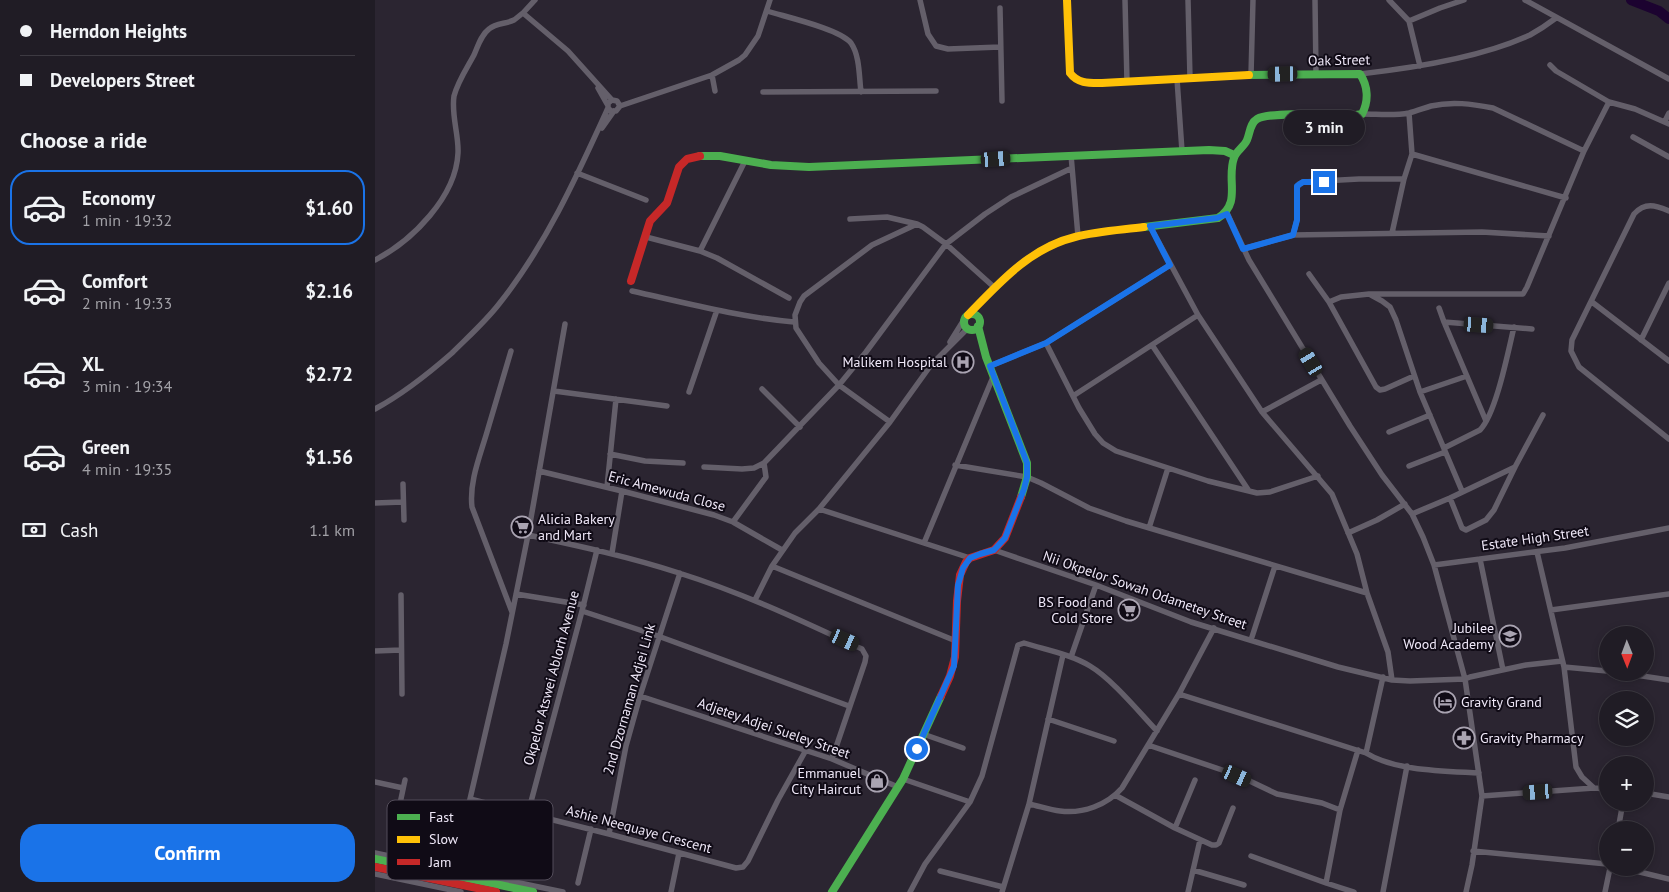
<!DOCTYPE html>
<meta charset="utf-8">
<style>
body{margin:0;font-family:"PT Sans",sans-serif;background:#2d2932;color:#f1f3f6;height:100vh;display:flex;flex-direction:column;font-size:19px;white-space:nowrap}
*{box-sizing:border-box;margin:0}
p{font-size:16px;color:#a2a1a7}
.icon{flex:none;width:28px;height:28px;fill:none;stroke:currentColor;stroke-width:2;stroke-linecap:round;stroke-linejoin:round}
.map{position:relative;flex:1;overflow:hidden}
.sheet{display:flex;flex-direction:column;background:#201c25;width:375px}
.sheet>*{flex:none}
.banner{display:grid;align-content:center;height:110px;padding:0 20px;background:#201c25}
.needle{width:32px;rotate:179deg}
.fabs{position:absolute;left:1224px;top:626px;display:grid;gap:10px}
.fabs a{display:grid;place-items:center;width:55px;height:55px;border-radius:50%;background:#201c25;box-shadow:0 2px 8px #0003,0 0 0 1px #3d3a42;font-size:25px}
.end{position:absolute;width:22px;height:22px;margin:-11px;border:6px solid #1a73e8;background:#fff;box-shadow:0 0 0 2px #fff}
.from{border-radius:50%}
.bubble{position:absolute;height:35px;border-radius:18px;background:#201c25;box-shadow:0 2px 8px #0003,0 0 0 1px #3d3a42;font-size:16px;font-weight:800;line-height:35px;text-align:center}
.car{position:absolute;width:15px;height:30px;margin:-15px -8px;border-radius:6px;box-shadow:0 0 4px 1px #0007;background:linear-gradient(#222 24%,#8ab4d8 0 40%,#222 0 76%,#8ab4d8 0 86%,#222 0)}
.banner b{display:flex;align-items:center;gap:18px;height:48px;font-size:19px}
.banner b+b{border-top:1px solid #3d3a42}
.banner i{width:12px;height:12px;background:#f1f3f6}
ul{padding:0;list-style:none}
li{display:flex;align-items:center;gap:15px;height:75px;margin:0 10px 8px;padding:0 10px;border:2px solid transparent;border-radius:20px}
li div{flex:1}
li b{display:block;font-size:19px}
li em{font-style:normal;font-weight:800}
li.current{border-color:#1a73e8}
li>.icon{width:45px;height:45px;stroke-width:1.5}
h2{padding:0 20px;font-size:22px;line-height:60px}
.pay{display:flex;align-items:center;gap:12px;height:55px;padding:0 20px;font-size:19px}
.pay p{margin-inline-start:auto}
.primary-button{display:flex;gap:10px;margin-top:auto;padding:10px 20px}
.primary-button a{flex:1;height:58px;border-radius:20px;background:#1a73e8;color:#fff;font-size:20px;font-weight:800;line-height:58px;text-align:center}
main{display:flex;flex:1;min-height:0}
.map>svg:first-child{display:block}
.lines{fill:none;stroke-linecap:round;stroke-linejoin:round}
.river{stroke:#1c0330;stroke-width:10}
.street{stroke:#645f6a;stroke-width:5.5}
.fast{stroke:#4caf50;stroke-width:8}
.slow{stroke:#ffc107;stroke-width:8}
.jam{stroke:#c62828;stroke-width:8}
.route{stroke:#1a73e8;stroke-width:6}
.labels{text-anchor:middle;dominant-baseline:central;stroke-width:4;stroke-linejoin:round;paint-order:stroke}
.street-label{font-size:14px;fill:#efe8f8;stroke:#100b16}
.poi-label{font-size:14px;fill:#efe8f8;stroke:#100b16;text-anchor:end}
.key{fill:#100b16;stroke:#534d5a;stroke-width:1}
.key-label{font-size:14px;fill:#efe8f8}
</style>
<main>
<section class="sheet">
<div class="banner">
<b><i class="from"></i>Herndon Heights</b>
<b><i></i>Developers Street</b>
</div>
<h2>Choose a ride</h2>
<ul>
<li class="current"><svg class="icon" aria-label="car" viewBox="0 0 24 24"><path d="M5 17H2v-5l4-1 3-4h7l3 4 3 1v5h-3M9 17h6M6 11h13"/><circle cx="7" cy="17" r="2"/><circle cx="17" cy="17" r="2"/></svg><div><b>Economy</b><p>1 min · 19:32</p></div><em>$1.60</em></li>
<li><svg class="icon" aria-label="car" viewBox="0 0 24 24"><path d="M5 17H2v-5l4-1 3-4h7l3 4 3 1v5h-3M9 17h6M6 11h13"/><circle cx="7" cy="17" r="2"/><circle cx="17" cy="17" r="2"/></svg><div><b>Comfort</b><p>2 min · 19:33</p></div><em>$2.16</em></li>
<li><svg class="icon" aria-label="car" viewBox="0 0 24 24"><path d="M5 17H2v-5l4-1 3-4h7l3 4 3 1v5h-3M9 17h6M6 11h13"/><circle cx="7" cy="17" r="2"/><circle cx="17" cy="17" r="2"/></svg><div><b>XL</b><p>3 min · 19:34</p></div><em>$2.72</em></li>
<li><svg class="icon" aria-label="car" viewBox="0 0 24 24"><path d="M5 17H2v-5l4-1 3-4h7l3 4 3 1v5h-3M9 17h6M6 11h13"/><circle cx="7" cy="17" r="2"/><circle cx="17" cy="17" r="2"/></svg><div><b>Green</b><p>4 min · 19:35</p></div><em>$1.56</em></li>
</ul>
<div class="pay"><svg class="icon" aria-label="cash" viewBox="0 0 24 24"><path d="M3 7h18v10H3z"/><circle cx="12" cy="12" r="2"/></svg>Cash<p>1.1 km</p></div>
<div class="primary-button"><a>Confirm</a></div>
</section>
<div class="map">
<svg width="1294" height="892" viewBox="0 0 1294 892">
<rect width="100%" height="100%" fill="#2b2531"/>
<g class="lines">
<!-- river -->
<path class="river" d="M1256,0L1284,11L1294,19"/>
<!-- street -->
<path class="street" d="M160,0L148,13L193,51L237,100L242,101L245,106L241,111H236L233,108V103L237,100
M545,0L553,34L561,46L573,49L625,47
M750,0L752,82
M813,0L815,78
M940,0L941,73
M1014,0L1034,21L1045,66
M1150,0L1294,79
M625,8L627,101
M392,11C411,17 465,29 476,43C485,56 484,77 486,92
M1034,21L1065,8L1089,0
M1175,65L1181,71L1234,102L1260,109L1294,124
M985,74C1039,68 1106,58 1155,35C1164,30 1173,24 1181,18
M337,75L340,91
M876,75L878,0
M802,79L807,151
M223,88L232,104
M388,92L561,91
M245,106L337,75L364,60L370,55L383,36L395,0
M987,114C1003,114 1019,116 1034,113C1042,111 1049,108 1056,106C1077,101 1097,104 1118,108L1209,151
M1290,121L1294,113
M227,128L239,111
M1258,137L1294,157
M1037,154L1191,198
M696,155L703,236
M202,173L271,200
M1294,211C1280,205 1270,202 1259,214L1197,340L1196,351L1204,367L1294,439
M852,213L874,260L975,426L1007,475L1037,514L1048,537L1059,565L1190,548L1294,528
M475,219L512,217L542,224L548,227L571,244L620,288
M775,226L823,315L887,412L957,494L982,554L992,593L1013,652L1017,680
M1017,233L1029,179L1037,154L1034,113
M918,235L922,220V188L924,184L928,182L984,179H1029
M271,237L325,251L342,258L414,298
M868,249L918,235L1107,232L1174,236
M325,251L370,161
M0,260C37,241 81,197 83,153C84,135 76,115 79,96C83,81 92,68 99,55C103,46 106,35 114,29C121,23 131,24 139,20C142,18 145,15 148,13
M934,274L954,302L1001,387L1005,390L1010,389L1039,376
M257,291C311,303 364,317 419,322
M996,295L1007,301L1015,307L1021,320L1045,392L1087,491
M954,302L966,297L994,294H1148L1152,287L1209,151L1234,102
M1217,302L1294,361
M1064,308L1069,322L1111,421
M1069,322L1157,329
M1266,340L1294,283
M575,342L590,318
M671,343L704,408L720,434L728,443L741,451L833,481L882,493L895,492L943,476
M777,345L874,491
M136,351C128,378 120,405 112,432C105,456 94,482 97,507L137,612
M615,366L671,343L795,265
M387,389L425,427
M179,391L292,406
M314,392L342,310
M1045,392L1092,376
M698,396L823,315
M0,409C28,394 53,374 77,353C93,337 110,322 124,304C171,245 202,176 233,108
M887,412L946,380
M515,422L464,385L444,363L421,328L420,315L425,302L429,296L497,245L542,224
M1014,432L1055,415
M1069,448L1105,430C1121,414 1133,352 1139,327
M235,454L270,461L308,463
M580,465L652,477L666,483L714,508L751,521L992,593
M1034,466L1070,452
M329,467L367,469L379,468L389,463L464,385L491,352L571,244L610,214L636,197L697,168
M164,471L247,491L339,515L358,522L407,550
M28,484L29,520
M232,487L241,399
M1075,498L1087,528L1091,530L1111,520L1119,510L1140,467L1168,415
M0,503L28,502
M444,509L595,558
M1037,514L1075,498L1140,467
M358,522L391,477L389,463
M774,528L793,468
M973,533L1002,520L1030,504
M153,535C204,546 255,557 304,573C368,593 427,621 487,649L491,656L490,662L457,759
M549,543L618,377
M619,550L721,585L816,622L963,667L1017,680L1035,681L1090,679L1095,677L1151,665L1187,661
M1162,552L1189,667L1201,767L1207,777L1219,788
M237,553L247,491
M1105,559L1128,670
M1059,565L1090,679L1107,796L1097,865L1091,892
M397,566L581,641
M141,594L209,605
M26,595L27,694
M380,600L397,566L420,533L444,509L515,422L556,365L593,328
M1176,610L1294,594
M207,611L283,636L474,706
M876,640L900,566
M0,651L26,650
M696,657L721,585
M1189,667L1232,671
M1241,672L1294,680
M804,694L991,753C1020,771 1070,771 1104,773
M265,696L457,759L523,787
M673,719L739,741
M548,734L588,748
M773,745L862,775L902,794L947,803L965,810
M991,753L1008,677
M528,779L595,802
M0,782L28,788
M1270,793L1294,797
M740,795L800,828L837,845H841L844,843L858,808
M1107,796L1219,788L1232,789
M95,799L234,834L361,868L368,867L373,861L403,800L431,750
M654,804C664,806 675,810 685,811C708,814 732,805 747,788L804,694L839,628
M23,813L30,780
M153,813L207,611L222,550
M800,828L820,780
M1243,830L1248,802
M234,834L251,746L265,696L305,573
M1098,851L1232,864
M0,853L188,892
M876,856L951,883L979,892
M1248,868L1294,879
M82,870L95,799L131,644L153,535L190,324
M818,870L869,885
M565,871L628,887
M0,874L86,892
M203,883L216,829
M951,883L965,810L983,750
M296,892L304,853
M535,892L550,864L595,802L607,776L643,645L649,643C671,650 695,654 715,666C737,679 764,712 782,731
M627,892L654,804L688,655
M813,892L825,840
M1008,892L1032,766
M1230,892L1235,868"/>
<!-- fast -->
<path class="fast" d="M325,156H345L396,165L434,167L834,150L850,151L859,155
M769,227L843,218C867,203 851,180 859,158C861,151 869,147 872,140C875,133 875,123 882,119C896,111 961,115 981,115L987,114C994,101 993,86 985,74L874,75
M589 322a8 8 0 1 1 16 0a8 8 0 1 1-16 0Z
M603,326L611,357L652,463V477L646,497
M0,859L158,892
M457,892L528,779L566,696"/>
<!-- slow -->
<path class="slow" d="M692,0L695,73C703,84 715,83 727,83L874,75
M593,315C624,283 655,248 700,237C723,231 746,230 769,227"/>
<!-- jam -->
<path class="jam" d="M256,281L275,221L292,203L304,167L312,159L325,156
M566,696L575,676L580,657L582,601L585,575L591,562L595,558L619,550L630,538L646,497
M0,867L121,892"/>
</g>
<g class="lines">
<!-- route -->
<path class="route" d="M542,749L579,666L583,585L588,568L595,558L605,554L619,550L630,538L649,489L652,477V463L615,366L671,343L795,265L775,226L842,218L852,214L868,249L918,235L922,220V186L928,182H949"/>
</g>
<!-- icons -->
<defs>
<g id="hospital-ring" transform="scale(1.125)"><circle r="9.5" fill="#100b16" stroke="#aaa4b2" stroke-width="1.5"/><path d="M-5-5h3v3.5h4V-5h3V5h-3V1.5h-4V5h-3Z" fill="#aaa4b2"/></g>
<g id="supermarket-ring" transform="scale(1.125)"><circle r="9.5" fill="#100b16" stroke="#aaa4b2" stroke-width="1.5"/><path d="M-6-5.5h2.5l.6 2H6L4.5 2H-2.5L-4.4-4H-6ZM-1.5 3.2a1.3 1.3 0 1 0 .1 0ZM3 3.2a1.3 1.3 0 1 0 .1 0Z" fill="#aaa4b2"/></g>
<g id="school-ring" transform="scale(1.125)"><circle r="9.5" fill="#100b16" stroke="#aaa4b2" stroke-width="1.5"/><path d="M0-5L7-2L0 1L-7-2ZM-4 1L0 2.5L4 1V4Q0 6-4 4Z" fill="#aaa4b2"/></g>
<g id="hotel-ring" transform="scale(1.125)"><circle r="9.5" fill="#100b16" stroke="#aaa4b2" stroke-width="1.5"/><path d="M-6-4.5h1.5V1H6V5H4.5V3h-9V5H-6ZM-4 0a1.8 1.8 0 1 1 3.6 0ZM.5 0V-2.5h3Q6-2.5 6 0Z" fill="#aaa4b2"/></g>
<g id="pharmacy-ring" transform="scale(1.125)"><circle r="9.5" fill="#100b16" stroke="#aaa4b2" stroke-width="1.5"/><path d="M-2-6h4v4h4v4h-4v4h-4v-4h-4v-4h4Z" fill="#aaa4b2"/></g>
<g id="shop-ring" transform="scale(1.125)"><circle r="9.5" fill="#100b16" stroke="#aaa4b2" stroke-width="1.5"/><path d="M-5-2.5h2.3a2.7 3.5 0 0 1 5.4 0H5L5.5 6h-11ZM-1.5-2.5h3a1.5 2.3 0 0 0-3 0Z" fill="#aaa4b2"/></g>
</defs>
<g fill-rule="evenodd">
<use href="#hospital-ring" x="588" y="362"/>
<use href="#supermarket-ring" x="147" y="527"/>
<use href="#supermarket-ring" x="754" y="610"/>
<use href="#school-ring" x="1135" y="636"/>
<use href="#hotel-ring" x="1070" y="702"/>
<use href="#pharmacy-ring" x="1089" y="738"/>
<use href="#shop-ring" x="502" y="781"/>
</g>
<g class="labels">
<!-- street labels -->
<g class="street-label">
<text transform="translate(964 60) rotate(-1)">Oak Street</text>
<text transform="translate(292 491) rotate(15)">Eric Amewuda Close</text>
<text transform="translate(1160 538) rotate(-8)">Estate High Street</text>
<text transform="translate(770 590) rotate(19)">Nii Okpelor Sowah Odametey Street</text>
<text transform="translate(176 678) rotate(-75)">Okpelor Atswei Ablorh Avenue</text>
<text transform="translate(254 699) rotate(-74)">2nd Dzornaman Adjei Link</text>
<text transform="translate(399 728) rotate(19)">Adjetey Adjei Sueley Street</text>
<text transform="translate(264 829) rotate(15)">Ashie Neequaye Crescent</text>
</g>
<!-- poi labels -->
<g class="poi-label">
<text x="572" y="362">Malikem Hospital</text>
<text x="163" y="519" text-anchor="start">Alicia Bakery<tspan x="163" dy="16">and Mart</tspan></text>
<text x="738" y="602">BS Food and<tspan x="738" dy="16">Cold Store</tspan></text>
<text x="1119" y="628">Jubilee<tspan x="1119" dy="16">Wood Academy</tspan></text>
<text x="1086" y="702" text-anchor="start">Gravity Grand</text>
<text x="1105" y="738" text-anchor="start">Gravity Pharmacy</text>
<text x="486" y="773">Emmanuel<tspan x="486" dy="16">City Haircut</tspan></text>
</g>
</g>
<!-- legend -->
<rect x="12" y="800" width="166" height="80" rx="8" class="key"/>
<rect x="22" y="814" width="23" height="6" fill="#4caf50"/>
<rect x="22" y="836" width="23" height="7" fill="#ffc107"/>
<rect x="22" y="859" width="23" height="6" fill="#c62828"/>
<g class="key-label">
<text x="54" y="822">Fast</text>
<text x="54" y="844">Slow</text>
<text x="54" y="867">Jam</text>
</g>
</svg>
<div class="fabs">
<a><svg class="needle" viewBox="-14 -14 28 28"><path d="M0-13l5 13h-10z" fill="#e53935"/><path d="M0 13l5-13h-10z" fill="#a2a1a7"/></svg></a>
<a><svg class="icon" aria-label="layers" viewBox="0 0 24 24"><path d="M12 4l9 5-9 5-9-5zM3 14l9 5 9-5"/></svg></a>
<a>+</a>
<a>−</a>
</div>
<i class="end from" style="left:542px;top:749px"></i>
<i class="end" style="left:949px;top:182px"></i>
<div class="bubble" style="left:908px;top:110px;width:82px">3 min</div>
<i class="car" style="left:908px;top:74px;rotate:269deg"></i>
<i class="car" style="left:621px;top:159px;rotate:86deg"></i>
<i class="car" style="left:1104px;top:325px;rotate:94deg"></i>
<i class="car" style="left:936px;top:362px;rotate:329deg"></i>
<i class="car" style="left:470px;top:640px;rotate:114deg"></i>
<i class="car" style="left:862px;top:776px;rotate:114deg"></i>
<i class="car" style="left:1163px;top:792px;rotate:266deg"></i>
</div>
</main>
